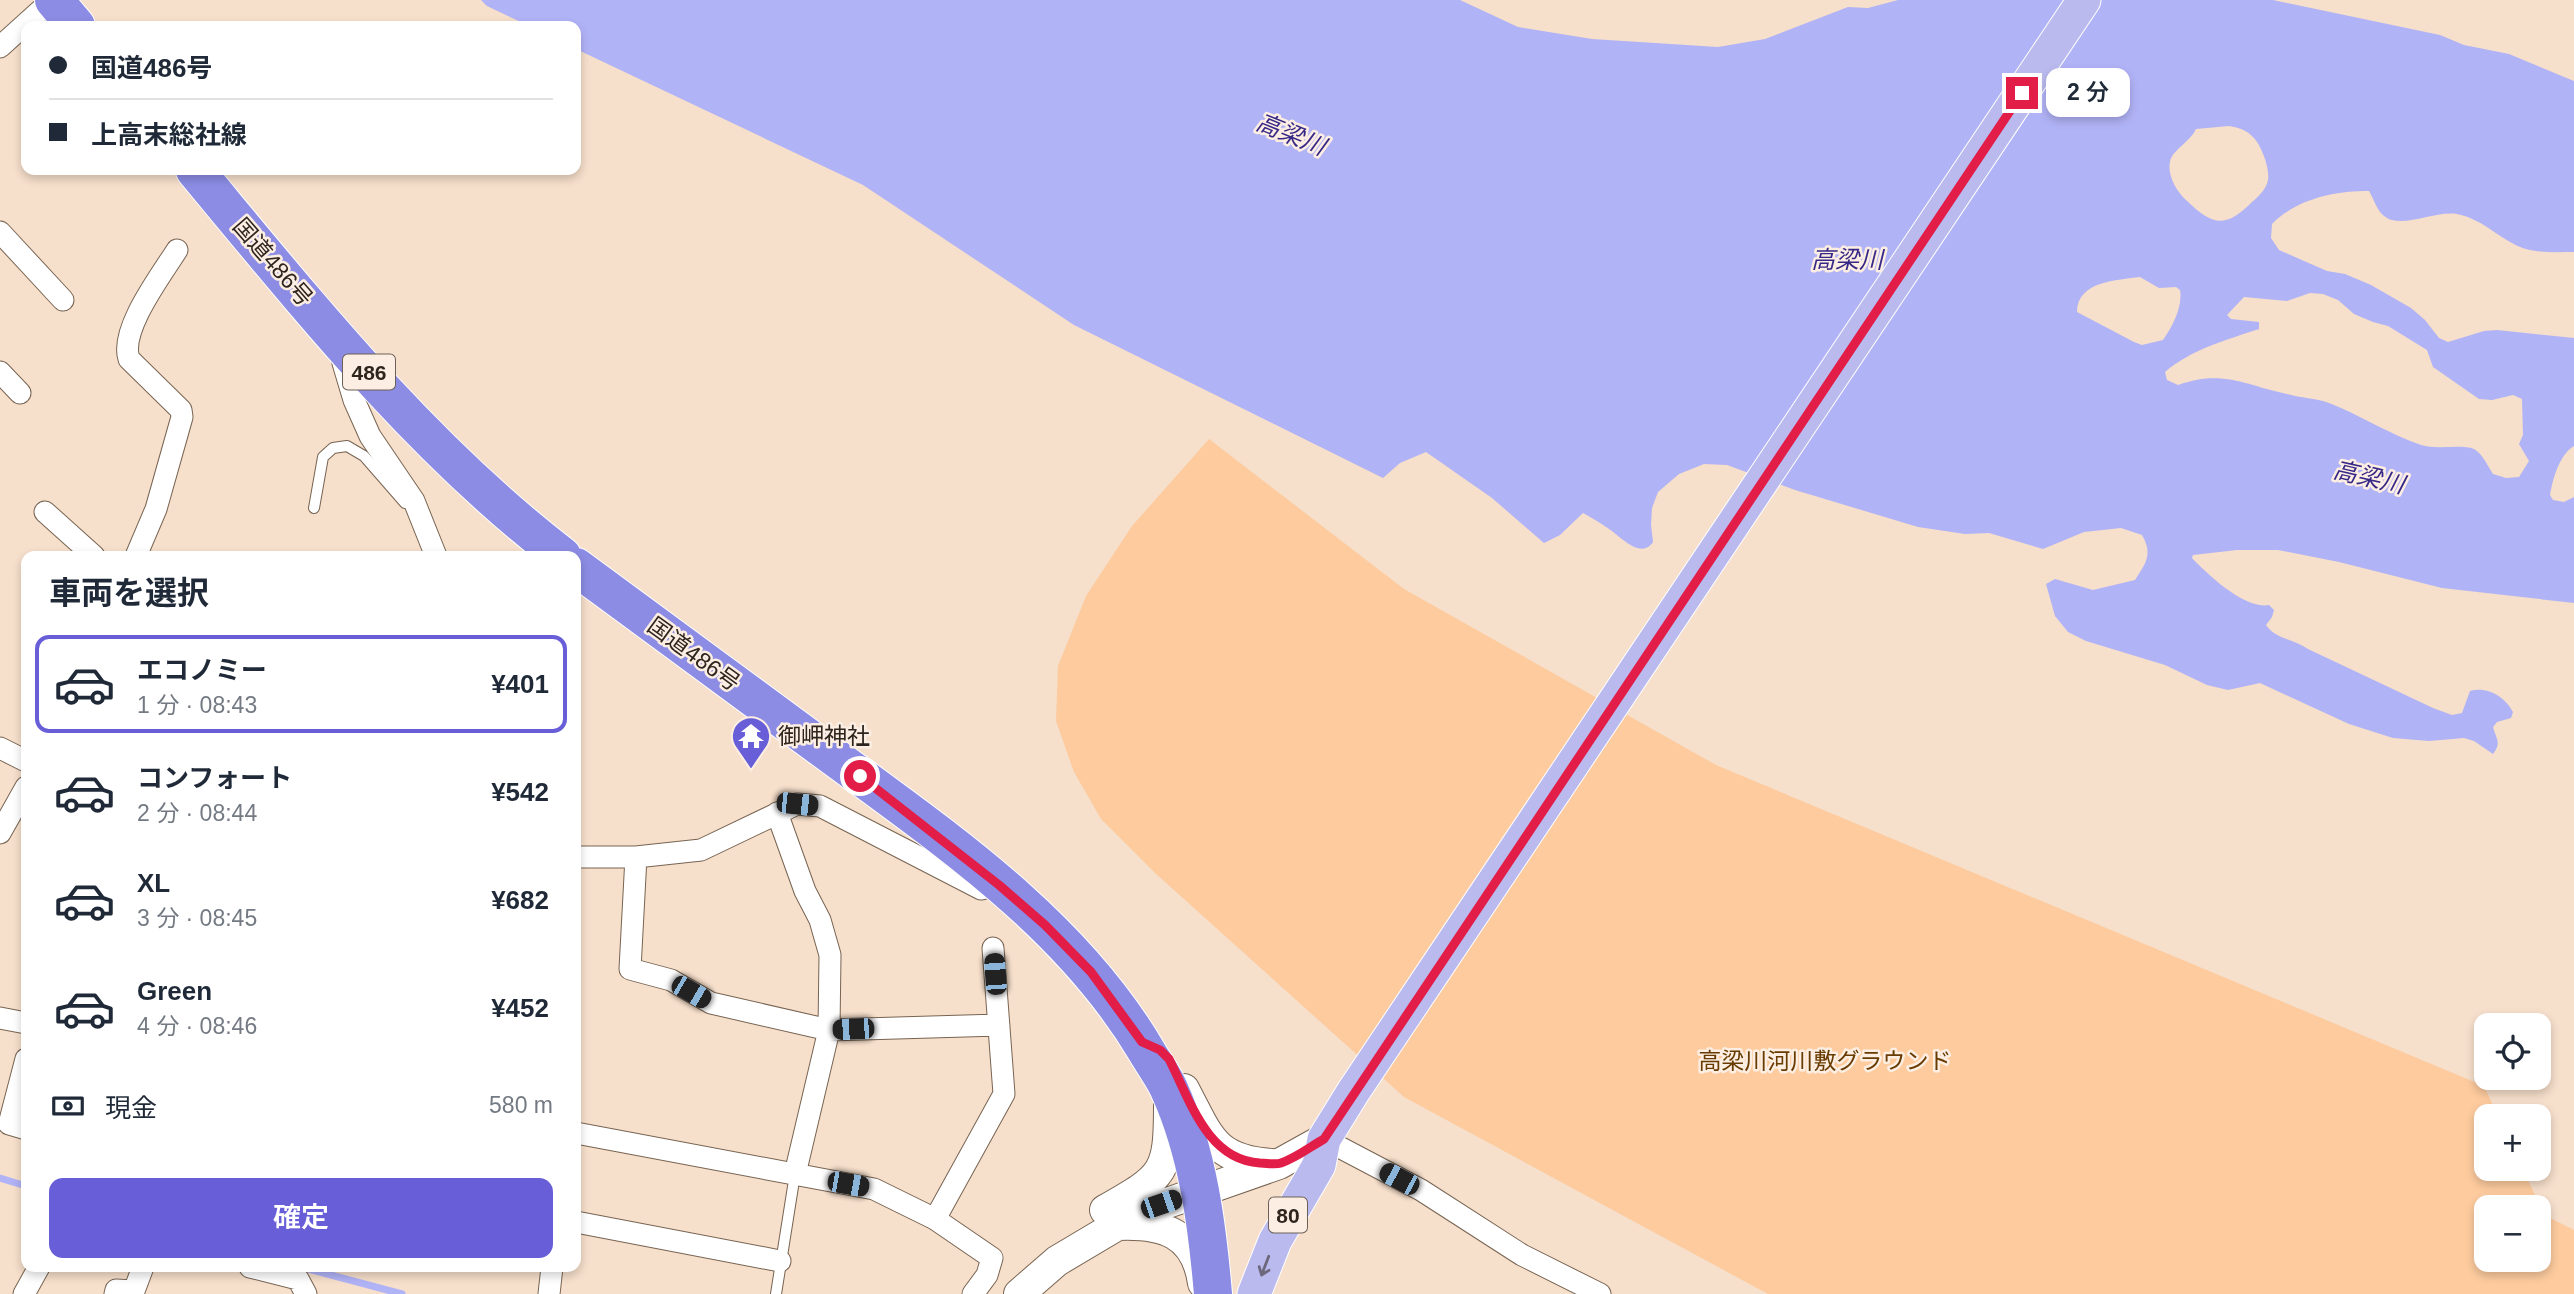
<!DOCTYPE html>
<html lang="ja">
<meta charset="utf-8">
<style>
body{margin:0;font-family:Helvetica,"Noto Sans JP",sans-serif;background:#f2f2f3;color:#1f2937;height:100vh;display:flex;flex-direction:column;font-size:26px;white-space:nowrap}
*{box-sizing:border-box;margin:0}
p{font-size:23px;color:#747a83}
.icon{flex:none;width:38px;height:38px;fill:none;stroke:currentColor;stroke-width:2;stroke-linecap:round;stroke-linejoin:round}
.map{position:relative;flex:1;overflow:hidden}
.side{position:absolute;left:21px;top:551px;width:560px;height:721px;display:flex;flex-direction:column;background:#fff;border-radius:14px;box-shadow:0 4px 10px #0003}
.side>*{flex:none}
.top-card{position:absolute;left:21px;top:21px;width:560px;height:154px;border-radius:14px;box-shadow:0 4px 10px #0003;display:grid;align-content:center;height:154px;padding:0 28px;background:#fff}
.tools{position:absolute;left:2474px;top:1013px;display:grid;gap:14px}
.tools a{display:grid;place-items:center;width:77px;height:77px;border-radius:14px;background:#fff;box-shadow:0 4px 10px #0003;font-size:35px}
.end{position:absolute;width:32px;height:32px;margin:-16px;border:9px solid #e11d48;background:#fff;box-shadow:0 0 0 4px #fff}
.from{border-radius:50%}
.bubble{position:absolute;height:49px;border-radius:14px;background:#fff;box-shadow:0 4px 10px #0003;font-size:23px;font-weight:600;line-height:49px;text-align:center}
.car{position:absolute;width:21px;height:42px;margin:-21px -10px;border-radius:9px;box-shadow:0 0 5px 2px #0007;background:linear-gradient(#222 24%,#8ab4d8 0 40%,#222 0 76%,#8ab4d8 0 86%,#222 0)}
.top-card b{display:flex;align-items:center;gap:24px;height:66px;font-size:26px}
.top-card b+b{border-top:2px solid #e0e1e3}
.top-card i{width:18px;height:18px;background:#1f2937}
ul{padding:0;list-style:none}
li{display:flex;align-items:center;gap:21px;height:98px;margin:0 14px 10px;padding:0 14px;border:4px solid transparent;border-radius:14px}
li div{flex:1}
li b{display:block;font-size:26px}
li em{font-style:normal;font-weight:600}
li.active{border-color:#685fd8}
li>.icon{width:63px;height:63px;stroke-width:1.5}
h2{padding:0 28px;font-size:32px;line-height:84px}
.pay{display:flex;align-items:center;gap:18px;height:77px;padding:0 28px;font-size:26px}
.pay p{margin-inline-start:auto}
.cta{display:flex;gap:14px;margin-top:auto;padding:14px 28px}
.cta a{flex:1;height:80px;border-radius:14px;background:#685fd8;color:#fff;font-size:28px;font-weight:600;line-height:80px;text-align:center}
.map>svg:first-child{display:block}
.green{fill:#fdcb9e;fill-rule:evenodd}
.water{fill:#b1b3f7;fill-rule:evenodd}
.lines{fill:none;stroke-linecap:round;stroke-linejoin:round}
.stream{stroke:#b1b3f7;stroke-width:7}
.lane-casing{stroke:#776452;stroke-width:12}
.street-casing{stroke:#776452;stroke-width:23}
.secondary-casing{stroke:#776452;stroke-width:32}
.primary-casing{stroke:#fff;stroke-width:35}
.highway-casing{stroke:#fff;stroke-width:40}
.lane{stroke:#fff;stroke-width:10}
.street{stroke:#fff;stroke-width:21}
.secondary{stroke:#fff;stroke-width:30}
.primary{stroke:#babaef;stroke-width:33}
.highway{stroke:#8c8ce4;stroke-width:38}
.oneway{stroke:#6d687c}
.route{stroke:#e11d48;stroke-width:9}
.labels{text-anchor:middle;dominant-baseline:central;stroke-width:5;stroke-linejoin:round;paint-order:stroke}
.shield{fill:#fceee2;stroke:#6c6159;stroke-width:2}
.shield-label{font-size:21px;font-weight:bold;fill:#2e251e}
.street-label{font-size:23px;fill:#2e251e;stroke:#fceee2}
.poi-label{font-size:23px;fill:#2e251e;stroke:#fceee2;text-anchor:start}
.park-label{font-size:23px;fill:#683b01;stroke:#fceee2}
.water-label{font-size:24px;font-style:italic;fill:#362887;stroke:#fceee2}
</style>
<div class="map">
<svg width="2574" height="1294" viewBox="0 0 2574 1294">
<rect width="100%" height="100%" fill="#f6dfcb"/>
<!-- green -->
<path class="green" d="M1209,439L1404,589L1716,765L2484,1086L2498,1116H2487V1169H2523L2544,1215L2574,1230V1294H1768L1404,1097L1155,873L1101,819L1074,772L1056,721L1058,666L1086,596L1132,526ZM2487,1208H2539V1260H2487Z"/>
<!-- water -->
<path class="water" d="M481,0H1460L1518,27L1592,39L1718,47L1765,39L1848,7L1868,8L1898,0H2273L2440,35L2464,45L2509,54L2574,81V252C2560,252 2544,253 2530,250C2503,244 2485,219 2457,214C2436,211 2410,225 2392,220C2378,216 2376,203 2369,191C2333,191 2297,199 2272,224L2271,238L2279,250L2327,271L2345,274L2371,285L2411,308L2425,320L2439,338L2448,342L2484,331L2497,330L2574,338V446C2559,455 2553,479 2550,495L2553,500L2564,502L2574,497V603L2442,588L2339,562L2278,550H2237L2193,555L2192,558C2208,575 2246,610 2269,605L2274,610L2272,617L2266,625C2274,638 2295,640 2308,649L2433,708L2452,715L2462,713L2470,691C2488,686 2505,697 2513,712L2511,718L2497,722L2493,727C2496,739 2502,742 2493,754L2474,741L2464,738L2429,741L2393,738L2349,724L2260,683L2228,690L2207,685L2165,665L2086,641L2068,632L2055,616L2046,584L2055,579L2093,590L2135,580C2146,563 2153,554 2142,535L2121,528L2084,532L2043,549L1989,533L1965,534L1918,527L1795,490L1727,465L1704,464L1679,474L1658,492L1652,508L1651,525L1653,542C1641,560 1621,537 1609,529C1601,523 1592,518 1583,513L1560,535L1544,543L1492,498L1426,452L1400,463L1383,478L1074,325L863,185L576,49V26H529L487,6ZM2229,126C2250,129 2258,139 2265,159C2267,166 2269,173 2268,180C2266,191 2256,198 2249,205C2223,230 2210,223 2186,200C2177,192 2167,175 2170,162C2172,150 2190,142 2196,129ZM2140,277L2159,288L2176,287L2180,290C2183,307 2172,327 2163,340L2142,345L2134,342L2077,312C2077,281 2118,280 2140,277ZM2310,293L2323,294L2338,300L2354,314L2373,322L2388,326L2427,350L2433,367L2479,399L2492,400L2513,395L2522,399L2523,435L2519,444L2529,461L2519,477L2506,478L2493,474C2488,467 2483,454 2474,449C2461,444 2437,450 2421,445C2389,434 2360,415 2329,403C2315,398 2301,398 2287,394C2245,385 2223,369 2178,385L2167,380L2165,372C2192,349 2226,340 2259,329V322L2231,319L2227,315L2244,297L2287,301Z"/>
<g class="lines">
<!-- stream -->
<path class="stream" d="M0,1178L26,1186
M301,1267L402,1294"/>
<!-- lane casing -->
<g class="lane-casing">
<path id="lane" d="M314,508L323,457L333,448L347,446L364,456L405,503
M776,1294L795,1174"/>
</g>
<!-- street casing -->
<g class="street-casing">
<path id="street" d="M0,47L52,0
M0,232L63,300
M344,354L343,363L354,400L370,436L414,501L436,556
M0,372L20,393
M45,512L94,556
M136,556L156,509L182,417L181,410L129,359C119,330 162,274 177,250
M0,748L26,761
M777,813L805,891L820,920L830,955L829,1030L795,1174
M0,833L26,787
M576,857H636L701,850L797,804L820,806L981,889L994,886
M636,857L630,969L671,980L711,1003L829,1030L999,1025
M0,1018L26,1023
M26,1059L9,1124L26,1129
M576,1133L874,1189L935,1219L992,1258L987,1275L973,1294
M1324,1139L1421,1190L1522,1255L1600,1294
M935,1219L1004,1094L993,948
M576,1222L780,1261
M250,1267L298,1279L306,1294
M24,1294L39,1267
M115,1294L116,1290L134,1291L143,1267
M549,1294L552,1267"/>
</g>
<!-- secondary casing -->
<g class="secondary-casing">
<path id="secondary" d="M1184,1089C1209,1136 1213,1160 1272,1164
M1105,1210C1165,1176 1169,1173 1169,1104
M1118,1225C1163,1223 1196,1233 1203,1283
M1019,1294L1057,1261L1136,1214L1279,1164L1324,1139"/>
</g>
<!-- primary casing -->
<g class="primary-casing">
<path id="primary" d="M1254,1294L1275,1241L1319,1165L1324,1139L1353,1092L2084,0"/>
</g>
<!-- highway casing -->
<g class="highway-casing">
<path id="highway" d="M54,0L76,26
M195,170C308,306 421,448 562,556
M576,567C659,628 743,690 826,751C944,838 1072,924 1147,1052C1154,1064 1163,1076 1169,1089C1198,1153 1207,1224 1213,1294"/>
</g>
<!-- lane -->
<use href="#lane" class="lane"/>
<!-- street -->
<use href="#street" class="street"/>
<!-- secondary -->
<use href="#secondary" class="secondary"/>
<!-- primary -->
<use href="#primary" class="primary"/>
<!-- highway -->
<use href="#highway" class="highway"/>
</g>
<!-- one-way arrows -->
<defs><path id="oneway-shaft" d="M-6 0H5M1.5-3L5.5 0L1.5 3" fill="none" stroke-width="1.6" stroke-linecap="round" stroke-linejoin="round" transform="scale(1.75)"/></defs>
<use class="oneway" href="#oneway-shaft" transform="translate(1265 1266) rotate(111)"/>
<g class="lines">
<!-- route -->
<path class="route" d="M860,776L999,885L1045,925L1091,972L1142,1042L1160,1050L1169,1059C1190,1100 1207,1160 1260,1163C1267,1163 1275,1165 1281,1163C1296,1158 1310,1147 1324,1139L2022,93"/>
</g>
<!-- icons -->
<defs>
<g id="temple-pin" transform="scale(2.0125)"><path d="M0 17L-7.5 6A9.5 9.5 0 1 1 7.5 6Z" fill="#685fd8" stroke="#fceee2"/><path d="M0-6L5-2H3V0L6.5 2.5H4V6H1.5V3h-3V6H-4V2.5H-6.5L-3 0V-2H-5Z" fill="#fff"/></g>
</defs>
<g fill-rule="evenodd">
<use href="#temple-pin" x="751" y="736"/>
</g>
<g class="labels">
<!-- shield labels -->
<g class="shield">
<rect x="343" y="354.5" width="52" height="35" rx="5"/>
<rect x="1269" y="1197.5" width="38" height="35" rx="5"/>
</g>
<g class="shield-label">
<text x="369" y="372">486</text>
<text x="1288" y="1215">80</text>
</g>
<!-- street labels -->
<g class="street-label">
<text transform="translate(273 262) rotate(49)">国道486号</text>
<text transform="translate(694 654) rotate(36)">国道486号</text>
</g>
<!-- poi labels -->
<g class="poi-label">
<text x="778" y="736">御岬神社</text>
</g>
<!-- park labels -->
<g class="park-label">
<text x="1825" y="1061">高梁川河川敷グラウンド</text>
</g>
<!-- water labels -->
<g class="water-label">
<text transform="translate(1291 134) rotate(22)">高梁川</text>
<text x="1847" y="259">高梁川</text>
<text transform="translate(2369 477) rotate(13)">高梁川</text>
</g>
</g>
</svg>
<div class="tools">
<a><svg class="icon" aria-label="locate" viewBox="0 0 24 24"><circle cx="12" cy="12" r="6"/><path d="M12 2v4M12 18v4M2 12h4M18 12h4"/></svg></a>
<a>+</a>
<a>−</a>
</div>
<i class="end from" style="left:860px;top:776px"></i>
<i class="end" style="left:2022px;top:93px"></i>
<div class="bubble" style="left:2046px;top:68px;width:84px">2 分</div>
<i class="car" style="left:797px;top:804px;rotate:96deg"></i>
<i class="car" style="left:995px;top:974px;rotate:356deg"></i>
<i class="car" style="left:691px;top:992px;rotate:120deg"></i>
<i class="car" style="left:853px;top:1029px;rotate:268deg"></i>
<i class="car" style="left:1399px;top:1179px;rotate:298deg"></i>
<i class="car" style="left:848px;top:1184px;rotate:100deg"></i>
<i class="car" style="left:1161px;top:1204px;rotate:71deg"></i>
<div class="top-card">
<b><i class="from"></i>国道486号</b>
<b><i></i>上高末総社線</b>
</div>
<section class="side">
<h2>車両を選択</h2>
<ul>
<li class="active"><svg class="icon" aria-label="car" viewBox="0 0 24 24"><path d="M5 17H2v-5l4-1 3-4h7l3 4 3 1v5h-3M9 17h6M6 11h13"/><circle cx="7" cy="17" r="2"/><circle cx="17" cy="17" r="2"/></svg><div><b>エコノミー</b><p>1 分 · 08:43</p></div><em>¥401</em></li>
<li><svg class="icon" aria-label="car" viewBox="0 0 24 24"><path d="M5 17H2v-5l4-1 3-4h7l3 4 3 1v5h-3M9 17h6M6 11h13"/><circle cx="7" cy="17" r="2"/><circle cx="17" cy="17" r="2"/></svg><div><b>コンフォート</b><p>2 分 · 08:44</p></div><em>¥542</em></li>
<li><svg class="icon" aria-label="car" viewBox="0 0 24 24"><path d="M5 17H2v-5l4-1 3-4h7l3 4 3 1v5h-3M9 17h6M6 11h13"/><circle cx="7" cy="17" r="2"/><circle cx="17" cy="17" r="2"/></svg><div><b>XL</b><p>3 分 · 08:45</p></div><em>¥682</em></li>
<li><svg class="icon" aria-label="car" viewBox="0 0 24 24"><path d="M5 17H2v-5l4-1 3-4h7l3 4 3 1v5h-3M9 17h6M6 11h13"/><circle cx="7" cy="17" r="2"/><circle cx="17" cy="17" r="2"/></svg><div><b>Green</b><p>4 分 · 08:46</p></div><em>¥452</em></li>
</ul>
<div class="pay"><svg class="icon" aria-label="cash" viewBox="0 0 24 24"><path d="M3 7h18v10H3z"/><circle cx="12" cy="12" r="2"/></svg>現金<p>580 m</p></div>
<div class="cta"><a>確定</a></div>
</section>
</div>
